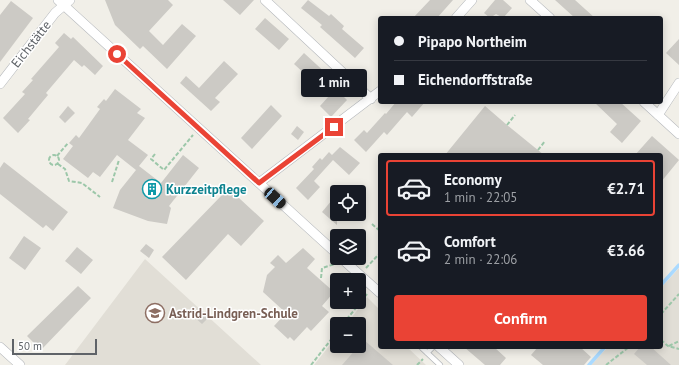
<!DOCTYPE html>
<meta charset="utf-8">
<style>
body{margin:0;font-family:"PT Sans",sans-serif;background:#20242c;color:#f1f3f6;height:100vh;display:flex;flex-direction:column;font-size:15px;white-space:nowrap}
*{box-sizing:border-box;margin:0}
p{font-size:13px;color:#9ea1a6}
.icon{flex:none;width:22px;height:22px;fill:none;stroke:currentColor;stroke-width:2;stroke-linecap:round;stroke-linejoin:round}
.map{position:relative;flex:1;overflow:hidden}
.sheet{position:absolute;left:378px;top:153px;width:285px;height:196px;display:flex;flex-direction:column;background:#171b24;border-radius:4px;box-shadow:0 2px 10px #0003}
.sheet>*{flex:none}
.guide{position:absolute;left:378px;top:16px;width:285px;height:88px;border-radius:4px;box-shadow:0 2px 10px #0003;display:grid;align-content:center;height:88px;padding:0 16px;background:#171b24}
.controls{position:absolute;left:330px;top:185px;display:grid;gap:8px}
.controls a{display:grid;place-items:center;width:36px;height:36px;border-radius:4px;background:#171b24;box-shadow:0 2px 10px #0003;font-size:20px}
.scale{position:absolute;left:12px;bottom:10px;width:85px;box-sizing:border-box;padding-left:4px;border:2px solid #5f6368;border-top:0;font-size:11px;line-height:14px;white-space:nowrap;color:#5f6368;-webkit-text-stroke:3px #fff;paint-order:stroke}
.end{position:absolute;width:18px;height:18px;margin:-9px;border:5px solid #ea4335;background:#fff;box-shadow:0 0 0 2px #fff}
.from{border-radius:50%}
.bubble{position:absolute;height:28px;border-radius:4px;background:#171b24;box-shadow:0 2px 10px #0003;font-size:13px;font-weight:700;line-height:28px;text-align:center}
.car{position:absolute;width:12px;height:24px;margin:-12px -6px;border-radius:5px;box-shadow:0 0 3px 1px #0007;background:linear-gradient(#222 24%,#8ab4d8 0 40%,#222 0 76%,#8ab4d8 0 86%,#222 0)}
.guide b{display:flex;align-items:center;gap:14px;height:38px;font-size:15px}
.guide b+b{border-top:1px solid #363941}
.guide i{width:10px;height:10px;background:#f1f3f6}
ul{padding:7px 0 0;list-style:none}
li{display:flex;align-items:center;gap:12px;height:56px;margin:0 8px 6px;padding:0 8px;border:2px solid transparent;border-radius:4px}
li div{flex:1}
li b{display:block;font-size:15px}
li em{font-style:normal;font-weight:700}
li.on{border-color:#ea4335}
li>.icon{width:36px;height:36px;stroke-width:1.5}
.button{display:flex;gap:8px;margin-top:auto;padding:8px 16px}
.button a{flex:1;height:46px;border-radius:4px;background:#ea4335;color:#fff;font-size:16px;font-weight:700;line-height:46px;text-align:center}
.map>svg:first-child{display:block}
.education{fill:#e1ded6}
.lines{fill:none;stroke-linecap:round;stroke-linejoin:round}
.stream{stroke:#aadaff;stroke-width:3.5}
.building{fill:#cccac5}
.service-casing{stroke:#b5b8bc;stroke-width:6}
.minor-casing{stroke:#b5b8bc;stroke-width:10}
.path{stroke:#9cc7a9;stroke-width:2;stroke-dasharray:4 2;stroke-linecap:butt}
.service{stroke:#fff;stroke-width:4.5}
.minor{stroke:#fff;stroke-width:9}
.route{stroke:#ea4335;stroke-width:5}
.labels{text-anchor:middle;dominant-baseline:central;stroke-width:3;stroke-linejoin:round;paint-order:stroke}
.street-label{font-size:13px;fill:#5f6368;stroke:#fff}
.culture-label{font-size:13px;font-weight:bold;fill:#0d838f;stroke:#fff;text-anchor:start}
.education-label{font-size:13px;font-weight:bold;fill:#785e54;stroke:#fff;text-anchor:start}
</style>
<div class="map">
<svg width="679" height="365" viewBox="0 0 679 365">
<rect width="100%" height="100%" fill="#f1efe8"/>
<!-- education -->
<path class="education" d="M145,259L261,365H65Z
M679,268V365H591L608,347H661V288Z
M367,297L380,310V347H407L426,365H314L337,336V346H359V324H347Z"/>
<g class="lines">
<!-- stream -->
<path class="stream" d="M661,285L679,265
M589,365L605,347"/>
</g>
<!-- building -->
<path class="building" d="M105,0H168L173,5L149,31L163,45L182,24L196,36L167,69L143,46L140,49L115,25Z
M223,0H254L240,15Z
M308,0L329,16L331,14L344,26L342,29L364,48L355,58L320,27L322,25L301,8Z
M430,0H453L437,18H413Z
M495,0H503L512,8L503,18L496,14L490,18L484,13Z
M555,0H575L595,18H575Z
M11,1L33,18L0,62V15Z
M265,18L289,39L279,50L255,29Z
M64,33L71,39L73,37L103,66L95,75L84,65L82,67L74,60L46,93L48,95L28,119L30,120L18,133L3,118L25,94L22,92L33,80L31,79L59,47L55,43Z
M679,39V65L666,53Z
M304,53L329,76L326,79L347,100L331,117L320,106L329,96L294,64Z
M224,61L238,74L215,98L220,102L211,111L180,83L186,76L199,88Z
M115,89L141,109L137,113L145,118L128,140L148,155L139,166L161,183L183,155L199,168L169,206L171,208L167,224L148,221L113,208L120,190L136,170L117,155L100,177L93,172L88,178L63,159L73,146L69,143L76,135L79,138L100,109L97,107L104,99L106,101Z
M396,102H425L412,117L407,112L387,135L384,132L366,152L354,140L364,130L367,133L385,113L386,114Z
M594,102H620L641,121L622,143L610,132L617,124Z
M271,105L282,116L252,149L241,138Z
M68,106L75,113L65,123L59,117Z
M485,106L507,125L544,155H445Z
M297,126L304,132L298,140L291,134Z
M652,136L679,160L661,182V155H635Z
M340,147L360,163L349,175L333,160L314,181L320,187L308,200L296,188L314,169L312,167L320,158L322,160L329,152L332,155Z
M4,162L68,212L53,231L46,225L43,228L0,194V168Z
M226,186L264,221L241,246L228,234L186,280L162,257L221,196L219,194Z
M337,194V225L322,212Z
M24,236L41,248L25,270L9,258Z
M146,244L154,250L149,258L140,251Z
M77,247L93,260L81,274L65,261Z
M303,248L315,259L307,268L334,292L322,306L329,312L311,331L307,327L294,341L290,337L288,339L274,326L286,313L263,292L267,275L275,267L270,263L278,255L286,263Z
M78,286L91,298L41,350L27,336Z
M199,308L209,317L202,324L192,315Z
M364,340L393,365H342Z
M464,347H494L506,358L500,365H485Z
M538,347H580L591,357L584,365H543L531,355Z
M640,347H651L671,365H647L634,354Z"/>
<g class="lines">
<!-- service casing -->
<g class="service-casing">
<path id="service" d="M421,347L440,365
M427,353L433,347"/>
</g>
<!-- minor casing -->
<g class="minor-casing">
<path id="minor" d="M58,0L337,254
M265,0L371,99
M530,0L550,18
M456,18L472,0
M0,84L55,13L70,0
M644,102L679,134
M658,115L679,83
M259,183L380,91
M341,258L380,293
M0,347L20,365
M439,347L459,365"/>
</g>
<!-- path -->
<path class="path" d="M507,125L515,115
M538,150L545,141
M155,154L151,159L164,170L193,135
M49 160a5 5 0 1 1 10 0a5 5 0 1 1-10 0Z
M57,156L68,143
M58,164L65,169L69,181L82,183L100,197
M112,182L119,160
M372,224L380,231
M366,268L380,253
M321,278L322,268L335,264
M661,314L679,294
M343,324L367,294
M661,340L668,346L679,349
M669,346L679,341
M311,365L337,332
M417,365L423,359
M606,365L629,347"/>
<!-- service -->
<use href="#service" class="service"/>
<!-- minor -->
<use href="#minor" class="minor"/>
</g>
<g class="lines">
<!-- route -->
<path class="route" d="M117,54L259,183L334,127"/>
</g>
<!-- icons -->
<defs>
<g id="building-ring" transform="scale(1)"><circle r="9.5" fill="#fff" stroke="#0f9aa8" stroke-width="1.5"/><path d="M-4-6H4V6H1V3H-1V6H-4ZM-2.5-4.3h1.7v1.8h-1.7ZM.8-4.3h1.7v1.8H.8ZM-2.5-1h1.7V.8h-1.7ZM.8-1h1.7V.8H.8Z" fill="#0f9aa8"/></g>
<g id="school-ring" transform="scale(1)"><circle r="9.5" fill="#fff" stroke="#8d6e63" stroke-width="1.5"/><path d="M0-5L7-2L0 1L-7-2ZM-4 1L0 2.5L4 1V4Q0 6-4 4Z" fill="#8d6e63"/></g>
</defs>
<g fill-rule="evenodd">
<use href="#building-ring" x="152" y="189"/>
<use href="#school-ring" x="155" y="313"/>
</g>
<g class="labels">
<!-- street labels -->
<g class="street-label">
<text transform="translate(31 44) rotate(-52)">Eichstätte</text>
</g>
<!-- culture labels -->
<g class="culture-label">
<text x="166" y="189">Kurzzeitpflege</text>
</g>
<!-- education labels -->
<g class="education-label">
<text x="169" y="313">Astrid-Lindgren-Schule</text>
</g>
</g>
</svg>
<div class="controls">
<a><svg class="icon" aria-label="locate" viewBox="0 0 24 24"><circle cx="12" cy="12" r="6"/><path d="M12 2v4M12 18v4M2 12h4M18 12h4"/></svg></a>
<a><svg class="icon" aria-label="layers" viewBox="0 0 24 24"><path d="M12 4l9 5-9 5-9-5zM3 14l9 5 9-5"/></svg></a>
<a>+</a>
<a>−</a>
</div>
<div class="scale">50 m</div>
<i class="end from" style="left:117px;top:54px"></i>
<i class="end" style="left:334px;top:127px"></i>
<div class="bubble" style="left:301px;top:69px;width:66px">1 min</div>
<i class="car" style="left:275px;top:198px;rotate:132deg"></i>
<div class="guide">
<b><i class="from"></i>Pipapo Northeim</b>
<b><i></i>Eichendorffstraße</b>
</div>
<section class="sheet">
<ul>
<li class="on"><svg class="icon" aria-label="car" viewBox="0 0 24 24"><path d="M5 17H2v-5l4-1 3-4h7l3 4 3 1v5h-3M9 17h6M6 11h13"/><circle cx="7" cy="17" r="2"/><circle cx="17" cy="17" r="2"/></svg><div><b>Economy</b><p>1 min · 22:05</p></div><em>€2.71</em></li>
<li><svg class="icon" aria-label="car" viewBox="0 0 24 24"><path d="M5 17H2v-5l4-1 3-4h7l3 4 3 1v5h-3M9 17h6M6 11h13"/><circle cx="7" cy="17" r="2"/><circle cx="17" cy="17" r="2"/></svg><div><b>Comfort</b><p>2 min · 22:06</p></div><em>€3.66</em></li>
</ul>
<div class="button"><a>Confirm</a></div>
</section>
</div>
